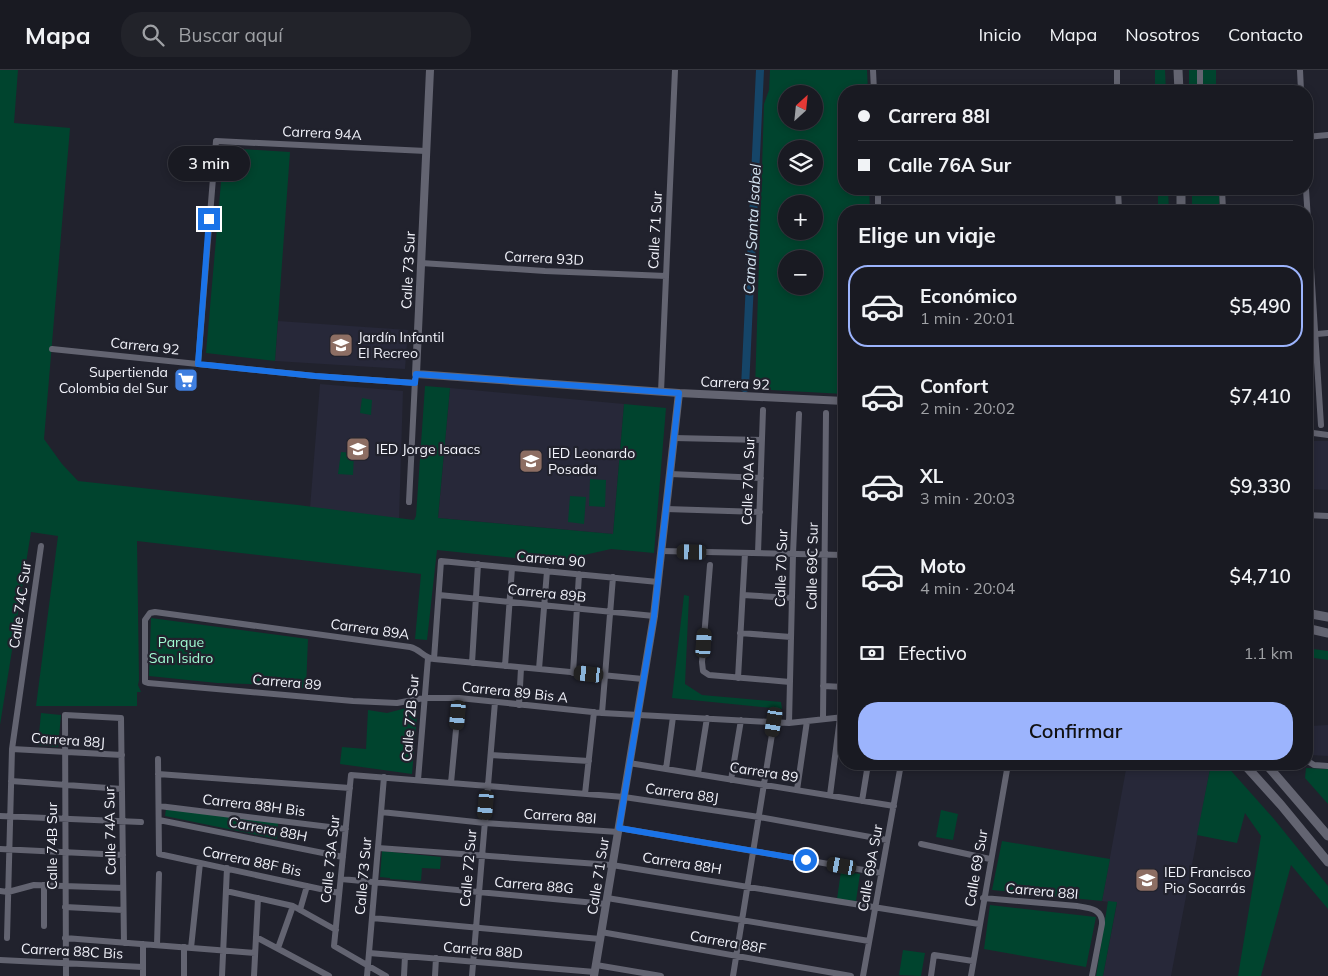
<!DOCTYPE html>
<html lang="es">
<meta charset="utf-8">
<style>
body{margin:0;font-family:Mulish,sans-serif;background:#22232a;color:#f1f3f6;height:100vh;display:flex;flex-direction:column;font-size:19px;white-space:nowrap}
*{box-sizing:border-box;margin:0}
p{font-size:16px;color:#9fa1a5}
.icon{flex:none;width:28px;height:28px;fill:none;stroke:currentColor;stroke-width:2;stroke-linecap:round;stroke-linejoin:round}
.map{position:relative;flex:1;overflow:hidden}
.sheet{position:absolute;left:838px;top:135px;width:475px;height:565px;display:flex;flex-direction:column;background:#191a22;border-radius:20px;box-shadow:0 2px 8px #0003,0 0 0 1px #373840}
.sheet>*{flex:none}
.guide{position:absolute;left:838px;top:15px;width:475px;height:110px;border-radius:20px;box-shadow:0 2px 8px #0003,0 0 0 1px #373840;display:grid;align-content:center;height:110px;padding:0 20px;background:#191a22}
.needle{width:32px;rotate:27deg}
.tools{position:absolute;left:778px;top:15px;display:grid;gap:10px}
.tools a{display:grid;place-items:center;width:45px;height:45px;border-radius:50%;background:#191a22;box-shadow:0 2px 8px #0003,0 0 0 1px #373840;font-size:25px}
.end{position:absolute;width:22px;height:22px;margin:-11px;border:6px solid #1a73e8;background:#fff;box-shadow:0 0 0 2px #fff}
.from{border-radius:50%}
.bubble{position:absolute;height:35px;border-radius:18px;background:#191a22;box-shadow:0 2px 8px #0003,0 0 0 1px #373840;font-size:16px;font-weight:600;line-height:35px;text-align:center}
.car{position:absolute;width:15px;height:30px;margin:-15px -8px;border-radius:6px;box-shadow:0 0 4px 1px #0007;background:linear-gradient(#222 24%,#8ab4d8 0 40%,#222 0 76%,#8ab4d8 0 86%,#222 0)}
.guide b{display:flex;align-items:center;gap:18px;height:48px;font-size:19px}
.guide b+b{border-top:1px solid #373840}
.guide i{width:12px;height:12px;background:#f1f3f6}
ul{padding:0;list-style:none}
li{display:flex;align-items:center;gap:15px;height:82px;margin:0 10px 8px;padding:0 10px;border:2px solid transparent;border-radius:20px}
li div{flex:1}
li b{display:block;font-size:19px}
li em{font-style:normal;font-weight:600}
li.selected{border-color:#9cb4fd}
li>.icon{width:45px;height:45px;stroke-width:1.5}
h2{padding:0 20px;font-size:22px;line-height:60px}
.pay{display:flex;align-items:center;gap:12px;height:55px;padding:0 20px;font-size:19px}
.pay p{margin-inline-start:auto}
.action{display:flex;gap:10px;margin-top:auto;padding:10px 20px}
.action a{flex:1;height:58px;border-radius:20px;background:#9cb4fd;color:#111;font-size:20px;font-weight:600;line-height:58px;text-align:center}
header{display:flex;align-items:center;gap:30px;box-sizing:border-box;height:70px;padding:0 25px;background:#191a22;border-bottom:1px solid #373840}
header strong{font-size:24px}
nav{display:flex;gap:28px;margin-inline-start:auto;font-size:18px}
.search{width:350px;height:45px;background:#22232a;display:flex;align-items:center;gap:12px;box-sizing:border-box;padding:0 18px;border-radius:20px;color:#9fa1a5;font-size:19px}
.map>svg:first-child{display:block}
.built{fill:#272839}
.green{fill:#00442e;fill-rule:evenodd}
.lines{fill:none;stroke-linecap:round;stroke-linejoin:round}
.canal{stroke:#154568;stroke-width:8}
.minor{stroke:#636471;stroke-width:6}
.tertiary{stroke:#636471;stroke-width:8}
.secondary{stroke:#636471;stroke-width:9}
.route{stroke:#1a73e8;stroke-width:6}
.labels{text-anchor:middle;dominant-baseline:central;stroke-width:4.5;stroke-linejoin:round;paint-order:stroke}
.street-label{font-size:14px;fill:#f2f3fb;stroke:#21222d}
.poi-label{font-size:14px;fill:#f2f3fb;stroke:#21222d;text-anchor:start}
.park-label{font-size:14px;fill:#a1fbd3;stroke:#21222d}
.water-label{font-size:15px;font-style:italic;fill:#d3e3f1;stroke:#21222d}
</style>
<header>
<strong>Mapa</strong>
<div class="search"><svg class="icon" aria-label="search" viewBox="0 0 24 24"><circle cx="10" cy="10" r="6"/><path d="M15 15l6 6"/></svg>Buscar aquí</div>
<nav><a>Inicio</a><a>Mapa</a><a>Nosotros</a><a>Contacto</a></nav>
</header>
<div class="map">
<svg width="1328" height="906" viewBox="0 0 1328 906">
<rect width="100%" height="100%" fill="#21222d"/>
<!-- built -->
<path class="built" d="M278,251L408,260L405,299L275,291Z
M320,314L403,321L399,449L310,438Z
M450,318L624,334L613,464L438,448Z
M1311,371H1328V420L1310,419Z
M1328,655V686L1309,685L1311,656Z
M1127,694H1211L1171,906H1103L1117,833L1102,831Z"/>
<!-- green -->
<path class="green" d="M0,0H18L14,53L70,58L44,369L62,394L78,411L298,435L414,450L416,446L425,316L450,318L438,448L613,464L624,334L666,338L654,483L611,479L553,492L437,480L427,570L415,569L421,504L137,471L139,610L138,615L141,622H137V636H36L58,466L31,462L0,655Z
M770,0H867L868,21H844V119H869L870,141H844V324L755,319L764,34L769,20ZM786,24H814V51H786ZM786,79H814V106H786ZM786,134H814V161H786ZM786,189H814V216H786Z
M1155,0H1165L1166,21H1155Z
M1189,0H1216V21H1189Z
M224,78L290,82L275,291L206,283Z
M1158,119H1168L1169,141H1158Z
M1192,119H1219V141H1192Z
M362,328L372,330L371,345L360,343Z
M341,382L354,383L353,405L338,404Z
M590,409L606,410L605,437L589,436Z
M570,426L586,427L584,454L568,452Z
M684,525L689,526L685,614L702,625L781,632L782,639L672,628Z
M151,548L308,569L306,618L249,614L217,613L149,606Z
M1306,578L1328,581V590L1314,588L1306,634Z
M418,635L412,704L340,694L342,677L366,679L368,640L387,643Z
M41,643L61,645L58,677L38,675Z
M1211,694H1225L1274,749L1328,816V839L1291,795L1261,906H1238L1261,766L1245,743L1237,773L1197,765Z
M1306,698L1328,699V734L1305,708Z
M166,739L278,753L277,769L165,746Z
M941,740L958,744L953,770L936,767Z
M1002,771L1110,789L1102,831L992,820Z
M382,781L441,787L440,799L422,798L421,811L390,809V808L380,807Z
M841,801L860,804L856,831L837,829Z
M1108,831L1117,832L1103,906H1096Z
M990,835L1096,847L1086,897L984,879Z
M903,880L925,883L921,906L899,905Z"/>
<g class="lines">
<!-- canal -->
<path class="canal" d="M745,318L760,0"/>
<!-- minor -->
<path class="minor" d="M873,0L874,21
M1117,0V21
M1200,0V21
M1300,0L1301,21
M1306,67L1328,65
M878,119V141
M1118,119L1119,141
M1222,119L1223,141
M1306,119L1321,355
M421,193L545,201L666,206
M1306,265L1328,263
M52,279L315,306L415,313
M198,294L216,71L426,81
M661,322L675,0
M1306,362L1328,365
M674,368L762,370
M670,404L761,408
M409,432L415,310
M666,439L760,442
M1306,445L1328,446
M661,481L844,485
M758,483L763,340
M710,495L702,592L703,601L709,605L790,612
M439,525L654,546
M743,525L792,528
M740,563L791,567
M434,589L441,491L658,512
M472,593L478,494
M505,596L512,498
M539,599L547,501
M573,603L579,504
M738,608L745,483
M643,609L434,589C424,588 420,579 410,577L155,542L150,543L145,550V612L148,613L353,631L397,633L424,628H459L602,643L789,653L844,647
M823,616L844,617
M519,635L521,598
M602,643L613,507
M823,649L826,343
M789,653L793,484L799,344
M12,679L122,685
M491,685L589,691
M158,689L159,784L339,823
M1306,690L1314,695L1328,696
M629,693L894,736
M666,699L673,647
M158,704L350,718
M698,704L707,648
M418,710L428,588
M731,710L741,650
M11,711L122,719
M451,713L459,628
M797,720L807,651
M585,724L594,642
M830,725L840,648
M862,731L868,694
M159,736L346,759
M381,742L485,753L618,762
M0,746L141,752
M159,750L343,787
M619,758L881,803
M921,774L990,789
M378,778L612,795L979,854
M0,779L123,785
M341,809L606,834
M0,821L8,822L34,815L123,818
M226,821L293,836L336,860
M607,828L869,871
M983,828L1077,836C1090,838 1103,839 1102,854L1092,906
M65,837L123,840
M300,840L307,816
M372,848L600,869
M44,856V815
M601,862L851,906
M256,867L329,906
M7,868L12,679L41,476
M65,868L255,883
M143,874V906
M157,875L159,804
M191,878L200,793
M278,878L293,836
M369,883L595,902
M0,890L143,897
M596,895L661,906
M66,906L65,645L121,648L124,873
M184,906V877
M222,906L227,798
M254,906L258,828
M367,906L384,707
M386,906L334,876L351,705L624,727L759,747L887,770
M404,906L405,886
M435,906L436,888
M472,906L495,632
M733,906L774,652
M863,906L901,694
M931,906L934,885L973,891
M971,906L1008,694"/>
<!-- tertiary -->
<path class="tertiary" d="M430,0L416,304L679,323L844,331
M594,906L654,546L679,323"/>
<!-- secondary -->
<path class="secondary" d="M1178,0L1179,21
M1181,119V141
M1306,543L1328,547
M1306,558L1328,563
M1244,694L1281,735L1328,792
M1266,694L1328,766"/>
</g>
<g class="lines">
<!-- route -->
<path class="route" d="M209,149L198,294L315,306L415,313L416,304L679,323L654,546L619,758L806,790"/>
</g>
<!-- icons -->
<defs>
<g id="school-square" transform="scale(1.25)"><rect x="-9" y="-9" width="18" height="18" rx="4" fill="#8d6e63" stroke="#21222d"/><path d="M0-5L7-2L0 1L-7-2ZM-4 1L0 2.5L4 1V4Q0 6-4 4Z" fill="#fff"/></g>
<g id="supermarket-square" transform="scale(1.25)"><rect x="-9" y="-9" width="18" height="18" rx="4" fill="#3f7fe0" stroke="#21222d"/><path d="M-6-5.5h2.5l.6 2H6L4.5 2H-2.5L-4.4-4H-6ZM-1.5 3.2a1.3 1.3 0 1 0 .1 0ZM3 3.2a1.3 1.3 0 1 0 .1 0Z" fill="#fff"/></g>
</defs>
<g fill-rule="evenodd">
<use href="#school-square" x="341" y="275"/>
<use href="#supermarket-square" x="186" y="310"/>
<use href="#school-square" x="358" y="379"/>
<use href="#school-square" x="531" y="391"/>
<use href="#school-square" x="1147" y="810"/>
</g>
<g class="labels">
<!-- street labels -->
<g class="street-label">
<text transform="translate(322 63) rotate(3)">Carrera 94A</text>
<text transform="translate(655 160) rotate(-87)">Calle 71 Sur</text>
<text transform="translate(544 188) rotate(3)">Carrera 93D</text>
<text transform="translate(408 200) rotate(-87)">Calle 73 Sur</text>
<text transform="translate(145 276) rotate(6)">Carrera 92</text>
<text transform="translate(735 313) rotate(3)">Carrera 92</text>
<text transform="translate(748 411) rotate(-88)">Calle 70A Sur</text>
<text transform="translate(551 489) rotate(5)">Carrera 90</text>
<text transform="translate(812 496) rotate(-89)">Calle 69C Sur</text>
<text transform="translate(781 498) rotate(-88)">Calle 70 Sur</text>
<text transform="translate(547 523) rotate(6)">Carrera 89B</text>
<text transform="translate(20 535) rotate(-82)">Calle 74C Sur</text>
<text transform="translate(370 559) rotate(8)">Carrera 89A</text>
<text transform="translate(287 612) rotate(5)">Carrera 89</text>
<text transform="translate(515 622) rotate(6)">Carrera 89 Bis A</text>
<text transform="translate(410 648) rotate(-85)">Calle 72B Sur</text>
<text transform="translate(68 670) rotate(4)">Carrera 88J</text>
<text transform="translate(764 702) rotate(9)">Carrera 89</text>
<text transform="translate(682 723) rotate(8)">Carrera 88J</text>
<text transform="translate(254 735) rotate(7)">Carrera 88H Bis</text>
<text transform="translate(560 746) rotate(4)">Carrera 88I</text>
<text transform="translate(268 759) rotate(11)">Carrera 88H</text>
<text transform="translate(110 761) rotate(-91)">Calle 74A Sur</text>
<text transform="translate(52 776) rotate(-90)">Calle 74B Sur</text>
<text transform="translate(330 789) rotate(-84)">Calle 73A Sur</text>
<text transform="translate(252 791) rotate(12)">Carrera 88F Bis</text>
<text transform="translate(682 793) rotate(9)">Carrera 88H</text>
<text transform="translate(468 798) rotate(-85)">Calle 72 Sur</text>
<text transform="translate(870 798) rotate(-80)">Calle 69A Sur</text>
<text transform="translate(976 798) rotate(-80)">Calle 69 Sur</text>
<text transform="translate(363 806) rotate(-85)">Calle 73 Sur</text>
<text transform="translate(598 806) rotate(-81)">Calle 71 Sur</text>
<text transform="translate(534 815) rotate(5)">Carrera 88G</text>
<text transform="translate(1042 821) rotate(5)">Carrera 88I</text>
<text transform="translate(728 872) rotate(10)">Carrera 88F</text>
<text transform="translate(483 880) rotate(5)">Carrera 88D</text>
<text transform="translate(72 881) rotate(3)">Carrera 88C Bis</text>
</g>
<!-- poi labels -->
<g class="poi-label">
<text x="358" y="267">Jardín Infantil<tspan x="358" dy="16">El Recreo</tspan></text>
<text x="168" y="302" text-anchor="end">Supertienda<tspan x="168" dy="16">Colombia del Sur</tspan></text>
<text x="376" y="379">IED Jorge Isaacs</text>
<text x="548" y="383">IED Leonardo<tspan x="548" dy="16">Posada</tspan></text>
<text x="1164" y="802">IED Francisco<tspan x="1164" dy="16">Pio Socarrás</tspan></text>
</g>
<!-- park labels -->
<g class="park-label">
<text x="181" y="572">Parque<tspan x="181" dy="16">San Isidro</tspan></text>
</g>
<!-- water labels -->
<g class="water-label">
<text transform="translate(752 159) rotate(-87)">Canal Santa Isabel</text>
</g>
</g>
</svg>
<div class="tools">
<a><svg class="needle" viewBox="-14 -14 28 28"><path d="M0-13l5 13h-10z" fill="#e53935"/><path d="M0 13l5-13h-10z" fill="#9fa1a5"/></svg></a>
<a><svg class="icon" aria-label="layers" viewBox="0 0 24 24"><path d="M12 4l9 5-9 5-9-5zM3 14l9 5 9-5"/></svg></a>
<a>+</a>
<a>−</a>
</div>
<i class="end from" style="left:806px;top:790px"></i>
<i class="end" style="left:209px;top:149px"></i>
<div class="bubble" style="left:168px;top:76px;width:82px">3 min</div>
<i class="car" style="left:692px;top:482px;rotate:271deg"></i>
<i class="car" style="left:704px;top:573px;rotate:4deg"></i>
<i class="car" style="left:589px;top:604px;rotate:276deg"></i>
<i class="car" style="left:458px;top:645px;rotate:185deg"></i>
<i class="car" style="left:774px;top:652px;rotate:189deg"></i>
<i class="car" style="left:486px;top:735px;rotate:185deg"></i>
<i class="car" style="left:842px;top:796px;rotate:280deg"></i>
<div class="guide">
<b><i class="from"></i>Carrera 88I</b>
<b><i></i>Calle 76A Sur</b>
</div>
<section class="sheet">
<h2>Elige un viaje</h2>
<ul>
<li class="selected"><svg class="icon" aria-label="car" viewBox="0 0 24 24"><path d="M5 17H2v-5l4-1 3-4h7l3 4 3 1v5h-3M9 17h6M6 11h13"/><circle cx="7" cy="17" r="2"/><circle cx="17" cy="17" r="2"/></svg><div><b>Económico</b><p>1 min · 20:01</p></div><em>$5,490</em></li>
<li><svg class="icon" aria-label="car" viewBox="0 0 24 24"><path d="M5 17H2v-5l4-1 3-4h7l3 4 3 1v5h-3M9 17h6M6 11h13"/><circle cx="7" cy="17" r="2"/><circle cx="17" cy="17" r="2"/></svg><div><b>Confort</b><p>2 min · 20:02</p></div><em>$7,410</em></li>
<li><svg class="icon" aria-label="car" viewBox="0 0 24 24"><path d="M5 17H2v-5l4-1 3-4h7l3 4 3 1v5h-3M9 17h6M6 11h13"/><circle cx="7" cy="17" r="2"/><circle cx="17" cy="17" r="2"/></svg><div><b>XL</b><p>3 min · 20:03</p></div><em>$9,330</em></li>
<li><svg class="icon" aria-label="car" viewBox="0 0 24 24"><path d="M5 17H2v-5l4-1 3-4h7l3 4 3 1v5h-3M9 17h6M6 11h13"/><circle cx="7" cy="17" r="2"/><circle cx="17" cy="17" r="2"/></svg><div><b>Moto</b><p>4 min · 20:04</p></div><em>$4,710</em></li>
</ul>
<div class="pay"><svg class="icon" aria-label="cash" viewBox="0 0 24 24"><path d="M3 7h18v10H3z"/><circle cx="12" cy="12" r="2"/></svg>Efectivo<p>1.1 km</p></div>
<div class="action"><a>Confirmar</a></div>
</section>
</div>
